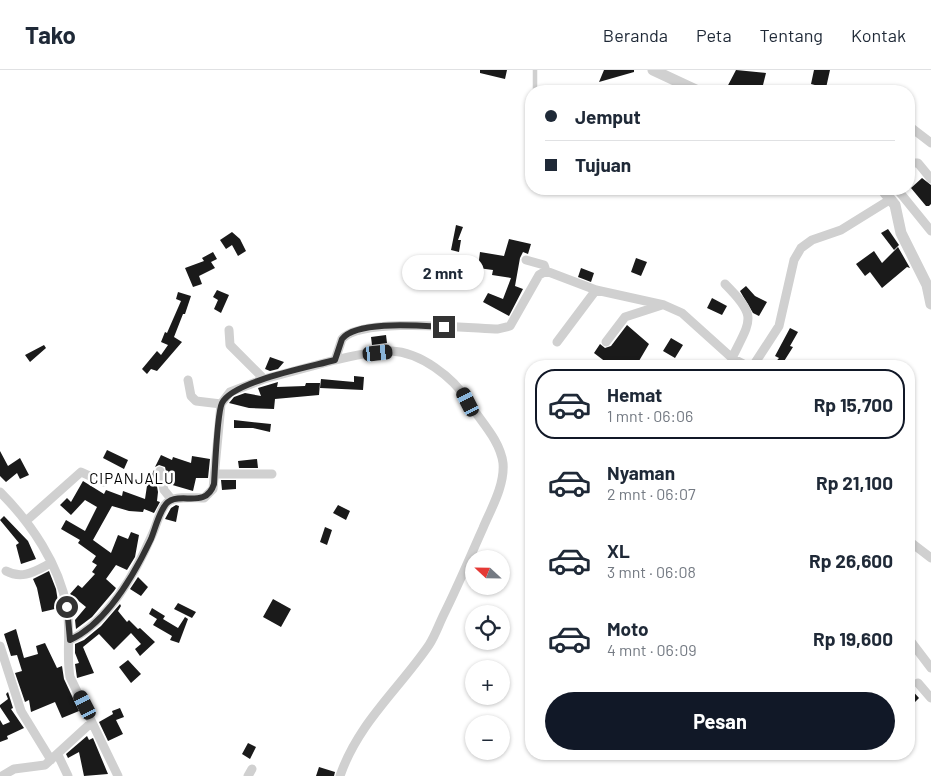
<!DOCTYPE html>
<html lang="id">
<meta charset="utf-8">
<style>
body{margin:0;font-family:Barlow,sans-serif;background:#f6f6f7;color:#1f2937;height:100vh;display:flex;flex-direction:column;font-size:19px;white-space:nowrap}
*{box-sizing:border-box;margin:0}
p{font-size:16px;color:#747a83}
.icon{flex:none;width:28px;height:28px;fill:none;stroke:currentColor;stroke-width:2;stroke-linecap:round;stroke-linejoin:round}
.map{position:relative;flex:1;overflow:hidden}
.panel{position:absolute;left:525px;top:290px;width:390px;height:400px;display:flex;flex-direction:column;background:#fff;border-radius:20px;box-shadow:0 1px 4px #0004}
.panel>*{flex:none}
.top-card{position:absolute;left:525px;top:15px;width:390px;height:110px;border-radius:20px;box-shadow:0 1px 4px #0004;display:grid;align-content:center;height:110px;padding:0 20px;background:#fff}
.needle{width:32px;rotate:292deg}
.buttons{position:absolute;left:465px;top:480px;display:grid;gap:10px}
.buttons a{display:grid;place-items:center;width:45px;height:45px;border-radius:50%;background:#fff;box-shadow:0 1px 4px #0004;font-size:25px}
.end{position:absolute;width:22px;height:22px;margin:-11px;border:6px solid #333;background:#fff;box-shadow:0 0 0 2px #fff}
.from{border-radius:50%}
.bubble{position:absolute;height:35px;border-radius:18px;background:#fff;box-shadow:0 1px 4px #0004;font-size:16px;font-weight:700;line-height:35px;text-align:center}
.car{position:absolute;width:15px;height:30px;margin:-15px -8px;border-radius:6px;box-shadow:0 0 4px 1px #0007;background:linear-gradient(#222 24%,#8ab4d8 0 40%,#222 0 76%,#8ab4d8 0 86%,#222 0)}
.top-card b{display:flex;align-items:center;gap:18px;height:48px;font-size:19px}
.top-card b+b{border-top:1px solid #e0e1e3}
.top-card i{width:12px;height:12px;background:#1f2937}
ul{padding:9px 0 0;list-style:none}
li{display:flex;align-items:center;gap:15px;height:70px;margin:0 10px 8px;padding:0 10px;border:2px solid transparent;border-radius:20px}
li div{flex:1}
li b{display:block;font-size:19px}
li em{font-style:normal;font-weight:700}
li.current{border-color:#111827}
li>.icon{width:45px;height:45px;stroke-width:1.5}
.button{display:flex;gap:10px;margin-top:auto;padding:10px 20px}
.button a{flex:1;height:58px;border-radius:30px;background:#111827;color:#fff;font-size:20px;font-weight:700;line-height:58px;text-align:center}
header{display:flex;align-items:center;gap:30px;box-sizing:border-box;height:70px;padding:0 25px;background:#fff;border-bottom:1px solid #e0e1e3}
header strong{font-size:24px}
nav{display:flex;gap:28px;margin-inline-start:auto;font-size:18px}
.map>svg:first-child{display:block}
.building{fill:#1a1a1a}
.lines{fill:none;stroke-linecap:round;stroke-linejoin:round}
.service{stroke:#d0d0d0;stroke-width:4.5}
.minor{stroke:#d0d0d0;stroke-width:9}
.tertiary{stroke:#d0d0d0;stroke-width:11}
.route{stroke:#333;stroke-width:6}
.labels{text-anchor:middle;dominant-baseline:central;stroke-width:5;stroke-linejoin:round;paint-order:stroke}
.quarter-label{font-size:15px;letter-spacing:1px;fill:#000;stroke:#fff}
</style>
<header>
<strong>Tako</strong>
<nav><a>Beranda</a><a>Peta</a><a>Tentang</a><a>Kontak</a></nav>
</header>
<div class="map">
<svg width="931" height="706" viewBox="0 0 931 706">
<rect width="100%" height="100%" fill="#fff"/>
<!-- building -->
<path class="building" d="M480,0H507L505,9L480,3Z
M604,0H634V2L599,12Z
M736,0L766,3L762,19L748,16L746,21H725Z
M814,0H830L826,18L811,14Z
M922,108L931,115V134L929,136H926L911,118Z
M456,155L463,157L458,170H461L459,182L451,180Z
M888,159L899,175L894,180L881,163Z
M232,162L240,169L246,181L238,186L232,175L226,179L220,170Z
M509,169L531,174L528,184L523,182L520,188L515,216L523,219L509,246L483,232L488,223L503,229L511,208L492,205L493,200L478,198L480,182L504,186Z
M898,177L910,198L907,197L882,218L870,202L865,206L856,194L874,181L882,193Z
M213,182L217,189L211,192L215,198L199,206L202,214L193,217L185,198L204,191L202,188Z
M636,188L647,192L641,206L631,202Z
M581,198L594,203L591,212L578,207Z
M746,216L755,226L767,232L759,246L753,243L740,221Z
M217,220L229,225L221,243L214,239L218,230L213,227Z
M178,222L191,226L185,244H183L174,267L182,272L157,301L151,299L147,304L142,299L157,281L161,285L168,275L161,272L165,262L167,263L181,231L176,229Z
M712,228L727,236L722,245L707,238Z
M627,255L649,274L636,296H611L594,283L600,274L605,278L611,276Z
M790,258L798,262L790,276L793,277L781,296H772L779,288L775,286Z
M386,265L387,273L372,275L371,267Z
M671,268L683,275L675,288L663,281Z
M44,275L46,278L30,292L25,285Z
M270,287L284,292L278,299L270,301L265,299Z
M354,306L364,307L363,320L320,318L321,309L354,312Z
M278,312L277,317L305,316L306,313H320L319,325L275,329L274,339L249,338L229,333L234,327L245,323L261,326L258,318Z
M234,350L271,354L270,362L253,358H234Z
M107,380L128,390L124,399L103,388Z
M0,381L8,396L20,388L29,405L20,409L17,403L6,412L0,406Z
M161,385L172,390L173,387L191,393L192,386L210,389L208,408H196L193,421L169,414L165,397L159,395L155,397Z
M257,389L258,398H239L238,391Z
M154,400L158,422L157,431L160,432L154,443L144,439L143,442L129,441L112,436L93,470L111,483L118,465L128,469L131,462L139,465L135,487L127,500L116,495L106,509L116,518L114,521L92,547L76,559L75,550L86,537L70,524L78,515L82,518L95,504L92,502L97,495L92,492L96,486L78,473L80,470L61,459L66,450L85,461L97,437L85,430L71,445L60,435L67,428L71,432L83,411L104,424L106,420L122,426L123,421L145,429L148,409H150Z
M221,410H236V419L222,420Z
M176,435L179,436L176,452L165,449L171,438Z
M338,435L350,441L346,450L333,443Z
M4,446L28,471L36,489L21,494L16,475L19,473L0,450Z
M325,457L332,460L327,475L320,472Z
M49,501L56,519L59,538L42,542L37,518L33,509Z
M138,507L148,517L141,526L130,519Z
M273,529L291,539L281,557L263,547Z
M178,533L196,542L192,548L174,539Z
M120,534L121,536L118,541L127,552L129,550L138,559L140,558L155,572L140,586L135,579L141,574L131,563L114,580L99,564L83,577L94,603L77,608L75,594L79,593L75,583V574L84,570L101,556Z
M152,538L165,546L163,549L178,558L185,547L188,549L179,573L170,570L172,566L153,555L157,549L149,544Z
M16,559L24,588L38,584L36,576L45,573L57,598L62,596L64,609L79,641L62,648L55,632L31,642L29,630L25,632L15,603L22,601L17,585L11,586L4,564Z
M128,590L141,604L131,613L119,597Z
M909,617L919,628L909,638Z
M8,622L13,638L11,639L24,658L7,666L8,669L0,672V650L3,655L10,652L0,637V635L8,629L6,624Z
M120,638L124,647L116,650L123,664L108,671L99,652L113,644L112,641Z
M87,666L89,670L93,668L108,704L84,706L79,682L68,688L66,684Z
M248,673L256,677L250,689L242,684Z
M319,697L335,702L334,706H316Z"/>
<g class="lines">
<!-- service -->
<path class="service" d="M535,21V0"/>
<!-- minor -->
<path class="minor" d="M909,56L931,73
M909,93H918L931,109
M897,119L931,161
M526,190L544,195L546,201
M725,214C758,247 751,249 732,288
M229,260L230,275L264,309
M557,272L596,220
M606,272L625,247L662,235
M335,290C353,286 372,281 391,281C420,282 453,307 468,331C479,350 500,369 503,393C505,415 491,439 483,458C470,487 458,516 444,544C439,554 435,566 429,575C399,619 358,653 340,706
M753,296L779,256L794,190L801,178L812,170L841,160L891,129
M188,310L191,326L196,331L221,334L230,322L264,309L335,290L342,269C361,247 468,258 498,259L510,256L539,205L546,201L596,220L664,235L682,243L732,288L747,296
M160,401L164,420L172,430
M215,404H272
M0,422C31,453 59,494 67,538C71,561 66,585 70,607L118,706
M26,451L81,402L103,412
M909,471L931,488
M6,501C23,510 35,501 51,493
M909,569L931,598
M70,570C108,552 136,502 152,465C157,455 160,437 169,431C177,426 194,428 204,428L213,419L221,334
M0,576L21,641L51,690
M918,613L931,628
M58,685L68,706
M2,706L14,699L45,695L92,652
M248,706L252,699"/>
<!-- tertiary -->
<path class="tertiary" d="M653,0L698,21
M882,119L895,135L901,163L927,215L931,234"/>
</g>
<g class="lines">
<!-- route -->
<path class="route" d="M67,537L70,570C107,553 134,505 151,469C155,459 158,446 164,437C175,417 205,442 214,414C215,400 217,343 222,333C233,311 310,297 335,290L342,269C357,250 422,256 444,257"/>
</g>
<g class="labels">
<!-- quarter labels -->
<g class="quarter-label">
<text x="132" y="408">CIPANJALU</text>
</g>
</g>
</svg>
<div class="buttons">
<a><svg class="needle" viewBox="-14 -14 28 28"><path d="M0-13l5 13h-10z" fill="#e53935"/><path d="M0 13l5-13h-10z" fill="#747a83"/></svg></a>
<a><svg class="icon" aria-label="locate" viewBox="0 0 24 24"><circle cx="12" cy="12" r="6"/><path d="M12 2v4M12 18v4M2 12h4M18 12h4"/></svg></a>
<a>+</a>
<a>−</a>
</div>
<i class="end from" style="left:67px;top:537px"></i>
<i class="end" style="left:444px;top:257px"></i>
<div class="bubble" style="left:402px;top:185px;width:82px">2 mnt</div>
<i class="car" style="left:378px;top:283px;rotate:84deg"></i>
<i class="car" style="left:468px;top:332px;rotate:333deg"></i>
<i class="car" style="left:85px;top:635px;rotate:333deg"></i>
<div class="top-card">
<b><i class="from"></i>Jemput</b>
<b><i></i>Tujuan</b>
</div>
<section class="panel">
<ul>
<li class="current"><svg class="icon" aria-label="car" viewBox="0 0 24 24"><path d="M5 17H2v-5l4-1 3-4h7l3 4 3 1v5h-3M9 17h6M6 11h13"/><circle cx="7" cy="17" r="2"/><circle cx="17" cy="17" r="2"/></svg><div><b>Hemat</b><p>1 mnt · 06:06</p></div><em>Rp 15,700</em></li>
<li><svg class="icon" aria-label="car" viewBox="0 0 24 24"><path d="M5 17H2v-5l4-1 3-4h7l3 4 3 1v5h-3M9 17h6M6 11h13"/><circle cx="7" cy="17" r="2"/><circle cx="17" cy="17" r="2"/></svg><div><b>Nyaman</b><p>2 mnt · 06:07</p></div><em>Rp 21,100</em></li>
<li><svg class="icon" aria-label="car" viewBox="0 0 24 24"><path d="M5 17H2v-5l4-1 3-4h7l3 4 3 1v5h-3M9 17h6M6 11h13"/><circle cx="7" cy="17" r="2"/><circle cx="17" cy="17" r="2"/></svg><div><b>XL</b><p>3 mnt · 06:08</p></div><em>Rp 26,600</em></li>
<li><svg class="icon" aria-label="car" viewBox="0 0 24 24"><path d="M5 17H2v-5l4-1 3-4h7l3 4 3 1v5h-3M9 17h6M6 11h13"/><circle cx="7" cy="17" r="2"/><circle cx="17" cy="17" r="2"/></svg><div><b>Moto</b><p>4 mnt · 06:09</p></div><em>Rp 19,600</em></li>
</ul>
<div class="button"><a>Pesan</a></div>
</section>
</div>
